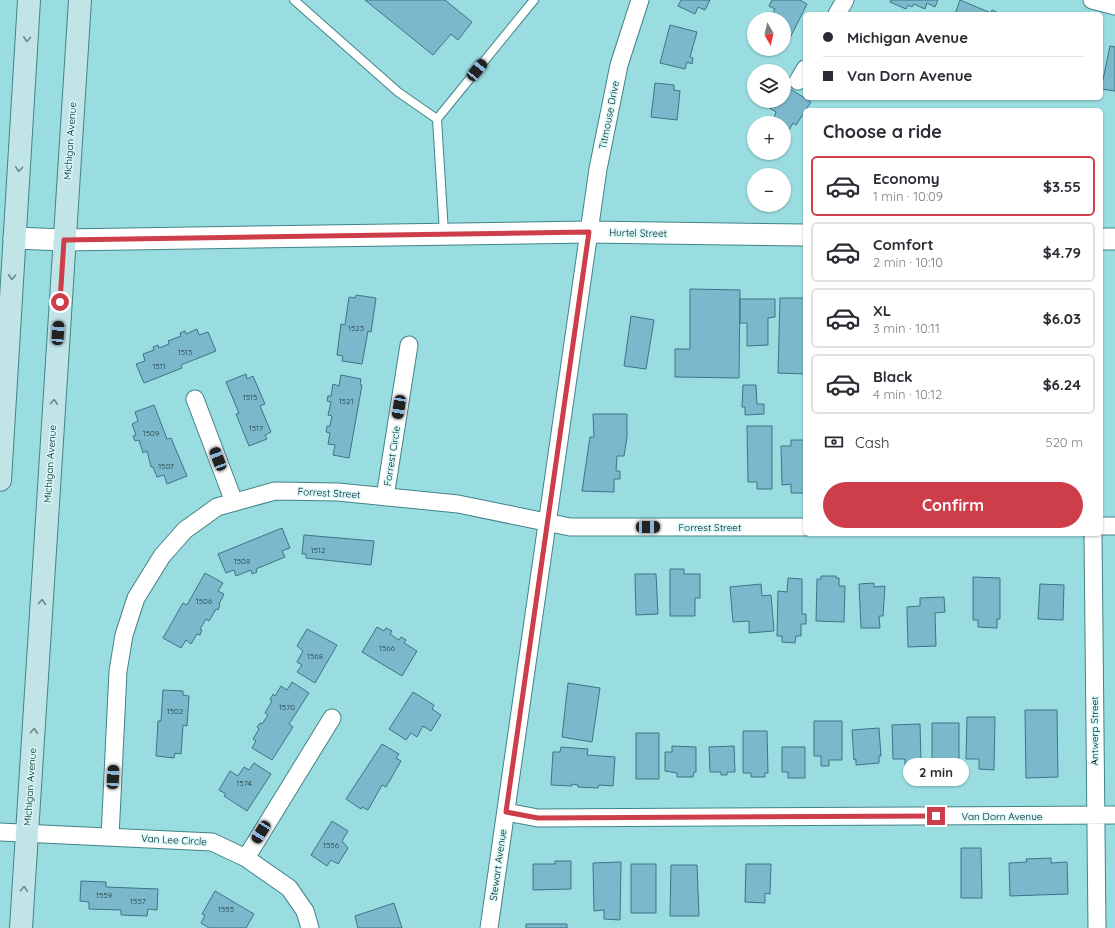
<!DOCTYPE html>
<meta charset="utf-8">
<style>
body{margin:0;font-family:Quicksand,sans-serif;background:#f7f7f7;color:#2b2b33;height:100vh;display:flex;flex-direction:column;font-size:15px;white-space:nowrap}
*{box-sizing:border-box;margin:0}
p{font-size:13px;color:#7c7c81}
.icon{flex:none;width:22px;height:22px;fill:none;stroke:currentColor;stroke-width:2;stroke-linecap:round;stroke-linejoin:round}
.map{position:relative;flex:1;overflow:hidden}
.details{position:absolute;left:803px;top:108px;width:300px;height:428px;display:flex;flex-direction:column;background:#fff;border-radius:6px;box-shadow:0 1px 3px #0004}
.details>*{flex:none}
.guide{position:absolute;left:803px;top:12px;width:300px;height:88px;border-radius:6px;box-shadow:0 1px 3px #0004;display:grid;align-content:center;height:88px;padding:0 20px;background:#fff}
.needle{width:26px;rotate:172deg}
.controls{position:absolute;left:747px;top:12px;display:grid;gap:8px}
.controls a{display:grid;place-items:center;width:44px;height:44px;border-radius:50%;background:#fff;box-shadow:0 1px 3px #0004;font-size:20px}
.end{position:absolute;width:18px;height:18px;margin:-9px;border:5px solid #cd3d4a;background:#fff;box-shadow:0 0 0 2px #fff}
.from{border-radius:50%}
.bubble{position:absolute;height:28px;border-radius:14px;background:#fff;box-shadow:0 1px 3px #0004;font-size:13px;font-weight:700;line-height:28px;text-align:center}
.car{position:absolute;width:12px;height:24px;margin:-12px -6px;border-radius:5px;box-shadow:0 0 3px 1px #0007;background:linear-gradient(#222 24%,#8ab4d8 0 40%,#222 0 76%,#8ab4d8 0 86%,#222 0)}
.guide b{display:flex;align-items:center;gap:14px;height:38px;font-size:15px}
.guide b+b{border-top:1px solid #e1e1e2}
.guide i{width:10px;height:10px;background:#2b2b33}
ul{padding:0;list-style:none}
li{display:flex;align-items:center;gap:12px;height:60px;margin:0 8px 6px;padding:0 12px;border:2px solid #e1e1e2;border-radius:6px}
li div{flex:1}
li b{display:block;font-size:15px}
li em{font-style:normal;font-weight:700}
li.selected{border-color:#cd3d4a}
li>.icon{width:36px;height:36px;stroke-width:1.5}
h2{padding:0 20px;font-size:18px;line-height:48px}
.pay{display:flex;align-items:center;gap:10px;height:44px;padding:0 20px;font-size:15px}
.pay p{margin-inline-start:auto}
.action{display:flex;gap:8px;margin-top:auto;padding:8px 20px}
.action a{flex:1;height:46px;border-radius:24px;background:#cd3d4a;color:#fff;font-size:16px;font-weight:700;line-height:46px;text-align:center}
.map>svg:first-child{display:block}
.building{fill:#7cb8cb;stroke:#3a7587}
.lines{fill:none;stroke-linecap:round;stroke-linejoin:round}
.service-casing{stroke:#428387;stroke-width:10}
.minor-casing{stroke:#428387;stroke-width:19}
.tertiary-casing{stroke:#428387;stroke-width:23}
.secondary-casing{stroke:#428387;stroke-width:24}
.service{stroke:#fff;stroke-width:8}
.minor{stroke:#fff;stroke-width:17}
.tertiary{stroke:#fff;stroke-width:21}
.secondary{stroke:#c1e5e7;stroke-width:22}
.oneway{stroke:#6a898b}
.route{stroke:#cd3d4a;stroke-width:5}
.labels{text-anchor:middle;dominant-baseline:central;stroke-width:3;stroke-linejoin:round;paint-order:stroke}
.number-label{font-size:8px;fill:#1f4046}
.street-label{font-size:10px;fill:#00181a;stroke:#d7f8f9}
</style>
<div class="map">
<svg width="1115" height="928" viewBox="0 0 1115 928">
<rect width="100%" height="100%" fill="#9adde1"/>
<!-- building -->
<path class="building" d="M365,0H445L472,22L458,40L451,34L433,55Z
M681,0H710L705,10L698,7L695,14L678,6Z
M772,0H800L807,4L787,44L784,43V19H770L775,9L769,6Z
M891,0H938L935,7L927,3L925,9L914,4L912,7L908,5L906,9L890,2Z
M960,0L991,13L992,10L1001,14H955Z
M670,25L697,32L690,57L693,58L692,64L687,62L685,69L660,63Z
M1110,46L1115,47V91L1101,89Z
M655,83L674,85V90L680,91L677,120L651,117Z
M784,85L811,102L796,125L793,123L789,130L784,127V123H777L773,121L776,112L765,105L767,101H784Z
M690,289L740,290L739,378L675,377V349H690Z
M356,295L376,298L371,332L368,331L362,364L342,361L343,356L337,355L341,324L345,325L349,297L355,298Z
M780,298H805V374L778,373Z
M740,299H775V317L768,318V345L747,346V323H740Z
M631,316L654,320L646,369L624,366Z
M197,329L199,335L208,332L216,351L181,365L182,368L144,383L136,364L145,361L143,354L154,350L153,347L158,345L159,348L169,344L168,341L181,336L180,333L185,331L186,334Z
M246,374L247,379L253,376L265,404L260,406L271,432L265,435L267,439L249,446L236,414L239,413L226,382Z
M341,375L361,379L360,385H362L349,458L333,455L335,445L328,444L330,433L326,432L327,426H330L332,416L328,415L331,402L327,401L328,396H331L333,384L339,386Z
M743,385H756L757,404H764V414L745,415V407H742Z
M154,405L167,439L171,438L187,476L167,484L164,475L157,477L153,467H151L147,451L143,453L139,440L135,441L133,436L136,435L132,424L138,421L135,412Z
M593,414H627V437L624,456H617L616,471H620V479H614V492L582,491L590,437H594Z
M747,426H772V489H757V482H748Z
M791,440H805V493H791V484L782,485L781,446H791Z
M282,528L290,548L282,551L285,557L256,569L257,572L252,574L251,570L236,576L234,570L226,573L218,554Z
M304,535L374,541L371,565L306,558V554H302Z
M670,569H684V574H700V598H695V616H670Z
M205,573L223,583L218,591L224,594L219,604L220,605L218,610L216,609L209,621L206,619L200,629L202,630L200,635L197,634L191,644L186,640L181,648L163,638L183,603L187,605Z
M635,574H656L658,614L636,615Z
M821,576H836V578H839V586H845L844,622L816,621L817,579H821Z
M973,577L1000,578V619H997V628L978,627V620H973Z
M788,578L802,579V614H806V624H801V636H796L795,643L782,642V636H777L778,591L787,592Z
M874,583V587L885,586L883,616H879L880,628H861L859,584Z
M761,584L762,596L771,595L774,631L749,633V621L733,622L730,587Z
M1040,584L1064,585L1063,620L1038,619Z
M944,597L945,612L935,613L936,646L908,647L907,607L920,606V598Z
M377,627L384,631L386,628L392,631L390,634L399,640L401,637L406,640L404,643L417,651L402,676L362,652Z
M307,629L337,645L315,683L297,672L302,665L297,662L303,651L297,646Z
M292,682L309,693L289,724L293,727L272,760L252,748L256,741L253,739L259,729L257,727L260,723L262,724L268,715L265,713L272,701L270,700L273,694L275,696L281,686L287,690Z
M568,683L600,688L592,742L562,737Z
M163,690L183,691V695L189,696L187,726L183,725L181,754L175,753L174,758L156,756L158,721H161Z
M413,692L434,705L432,709L441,715L431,731L423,726L417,737L411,733L406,740L389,729Z
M1025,710H1057L1058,777L1026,778Z
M967,717H995L994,770L979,769V759H966Z
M814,721H842V760H829V766H821V756H814Z
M932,723H959V768H945V760H932Z
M920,724L921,762H918V768H905V759H893L892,725Z
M879,728L881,756H879V763L856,765V759L854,760L852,730Z
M743,731H767L768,773H765V777H751V773H743Z
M636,733H659V779H636Z
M382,744L399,754L396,758L401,761L386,787L382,785L368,810L362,807L361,809L346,799Z
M672,746L696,747V772H694L693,777H677V773L665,771V752H672Z
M734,746L735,772H727V775H721V772H710L709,747Z
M561,747L588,749L587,755L615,757L613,786L599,785L598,788L578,787V785L572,784V786L551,785L553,752H560Z
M782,747H805V778H788V772H782Z
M254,763L271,774L247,811L224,796L226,794L219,790L230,771L238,776L244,767L249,770Z
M332,821L348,831L342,841L348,848L338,864L331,860L327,866L311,855Z
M961,848H981L982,898H961Z
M1051,858V863L1067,862L1068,894L1010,896L1009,863L1027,862L1026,859Z
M555,861H571V889L533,890V864H555Z
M621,862L620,920L604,919V910L594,911L593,863Z
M631,864H656V913H631Z
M746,864H771L770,894L765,893V903L745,902Z
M671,865H697L699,916H670Z
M81,881L106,882V887L158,889L157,910L148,909L147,916L121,915V910L89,909V902L80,901Z
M215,891L254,914L246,928H209L201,923L205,915L202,914Z
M394,903L402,928H358L355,916Z
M526,924H567V928H526Z"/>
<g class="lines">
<!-- service casing -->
<g class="service-casing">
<path id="service" d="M294,0L398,92L437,119
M444,233L437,119L534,0"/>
</g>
<!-- minor casing -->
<g class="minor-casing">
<path id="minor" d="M1092,0L1115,6
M837,14L845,0
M798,81L805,69
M195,399L234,502
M385,497L409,345
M1101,526H1115
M1093,534L1097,928
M506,812L538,818L1115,815
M0,832L212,842L246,858L289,888L305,911L310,928
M110,837L118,671L124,635L136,598L162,556L185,530L217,507L275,491L338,492L458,504L570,527H805
M246,858L332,718
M489,928L598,169L619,65L640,0"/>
</g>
<!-- tertiary casing -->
<g class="tertiary-casing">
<path id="tertiary" d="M14,238L64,240L589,232L805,235
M1101,239H1115"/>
</g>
<!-- secondary casing -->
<g class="secondary-casing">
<path id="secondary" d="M0,480L29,0
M21,928L80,0"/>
</g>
<!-- service -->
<use href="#service" class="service"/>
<!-- minor -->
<use href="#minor" class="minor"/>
<!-- tertiary -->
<use href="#tertiary" class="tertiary"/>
<!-- secondary -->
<use href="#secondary" class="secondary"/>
</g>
<!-- one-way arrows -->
<defs><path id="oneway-chevron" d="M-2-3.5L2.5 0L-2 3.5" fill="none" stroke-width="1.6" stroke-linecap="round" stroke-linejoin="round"/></defs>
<g class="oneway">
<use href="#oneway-chevron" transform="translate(27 39) rotate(94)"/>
<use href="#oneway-chevron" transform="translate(19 169) rotate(94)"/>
<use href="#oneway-chevron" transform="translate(12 277) rotate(93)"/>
<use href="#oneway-chevron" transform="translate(54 402) rotate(-86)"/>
<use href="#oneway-chevron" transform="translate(42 602) rotate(-86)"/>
<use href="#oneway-chevron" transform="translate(34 731) rotate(-86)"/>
<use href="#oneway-chevron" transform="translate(24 889) rotate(-86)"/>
</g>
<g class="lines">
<!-- route -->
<path class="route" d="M60,302L64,240L589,232L506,812L538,818L936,816"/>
</g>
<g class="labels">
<!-- number labels -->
<g class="number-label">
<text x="356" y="328">1523</text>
<text x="185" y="352">1513</text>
<text x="159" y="366">1511</text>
<text x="250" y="397">1515</text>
<text x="346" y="401">1521</text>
<text x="256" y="428">1517</text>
<text x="151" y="433">1509</text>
<text x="166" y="466">1507</text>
<text x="318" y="550">1512</text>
<text x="242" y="561">1508</text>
<text x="204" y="601">1506</text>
<text x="387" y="648">1566</text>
<text x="315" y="656">1568</text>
<text x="287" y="707">1570</text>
<text x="175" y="711">1502</text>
<text x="244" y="783">1574</text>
<text x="331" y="845">1556</text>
<text x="104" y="895">1559</text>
<text x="138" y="901">1557</text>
<text x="226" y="909">1555</text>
</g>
<!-- street labels -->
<g class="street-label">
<text transform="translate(609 115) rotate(-79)">Titmouse Drive</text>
<text transform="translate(70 141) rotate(-86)">Michigan Avenue</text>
<text transform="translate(638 233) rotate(1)">Hurtel Street</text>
<text transform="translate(392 456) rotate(-81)">Forrest Circle</text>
<text transform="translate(50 464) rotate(-86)">Michigan Avenue</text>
<text transform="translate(329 493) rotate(3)">Forrest Street</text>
<text x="710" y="527">Forrest Street</text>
<text transform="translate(1094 731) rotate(-90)">Antwerp Street</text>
<text transform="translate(30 787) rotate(-86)">Michigan Avenue</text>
<text x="1002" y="816">Van Dorn Avenue</text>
<text transform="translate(174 840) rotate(3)">Van Lee Circle</text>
<text transform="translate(498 865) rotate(-82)">Stewart Avenue</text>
</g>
</g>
</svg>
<div class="controls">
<a><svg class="needle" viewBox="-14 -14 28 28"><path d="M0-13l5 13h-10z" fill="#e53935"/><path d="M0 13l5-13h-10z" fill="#7c7c81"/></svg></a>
<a><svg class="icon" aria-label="layers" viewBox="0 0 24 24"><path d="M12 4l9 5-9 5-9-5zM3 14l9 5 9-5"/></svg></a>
<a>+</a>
<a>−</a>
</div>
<i class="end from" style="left:60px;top:302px"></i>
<i class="end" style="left:936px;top:816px"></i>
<div class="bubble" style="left:903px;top:758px;width:66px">2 min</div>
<i class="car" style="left:477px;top:70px;rotate:39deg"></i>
<i class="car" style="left:58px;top:333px;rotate:4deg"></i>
<i class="car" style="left:399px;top:407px;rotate:189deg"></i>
<i class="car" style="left:218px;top:459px;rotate:339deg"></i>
<i class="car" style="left:648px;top:527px;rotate:90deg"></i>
<i class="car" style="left:113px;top:777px;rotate:3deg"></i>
<i class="car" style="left:261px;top:832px;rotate:212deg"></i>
<div class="guide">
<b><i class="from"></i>Michigan Avenue</b>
<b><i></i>Van Dorn Avenue</b>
</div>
<section class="details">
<h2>Choose a ride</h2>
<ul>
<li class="selected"><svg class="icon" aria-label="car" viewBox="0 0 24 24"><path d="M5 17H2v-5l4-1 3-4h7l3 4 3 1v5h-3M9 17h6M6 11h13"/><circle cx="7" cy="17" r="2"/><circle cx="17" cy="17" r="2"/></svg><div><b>Economy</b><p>1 min · 10:09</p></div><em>$3.55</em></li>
<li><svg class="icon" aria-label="car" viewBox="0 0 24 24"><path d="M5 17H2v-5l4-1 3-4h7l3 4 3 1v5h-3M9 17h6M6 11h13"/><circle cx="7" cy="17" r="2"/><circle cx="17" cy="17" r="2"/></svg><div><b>Comfort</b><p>2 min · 10:10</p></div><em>$4.79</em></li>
<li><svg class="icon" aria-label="car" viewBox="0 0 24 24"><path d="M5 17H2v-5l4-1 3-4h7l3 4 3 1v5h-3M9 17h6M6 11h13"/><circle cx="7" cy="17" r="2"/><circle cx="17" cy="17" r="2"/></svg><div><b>XL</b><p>3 min · 10:11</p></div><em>$6.03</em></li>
<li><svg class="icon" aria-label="car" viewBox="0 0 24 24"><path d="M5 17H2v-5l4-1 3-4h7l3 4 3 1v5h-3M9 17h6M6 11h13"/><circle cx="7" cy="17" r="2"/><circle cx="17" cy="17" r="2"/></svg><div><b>Black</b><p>4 min · 10:12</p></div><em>$6.24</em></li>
</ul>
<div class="pay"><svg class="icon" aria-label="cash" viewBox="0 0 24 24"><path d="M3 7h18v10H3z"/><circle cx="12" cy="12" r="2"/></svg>Cash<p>520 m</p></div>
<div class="action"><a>Confirm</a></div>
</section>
</div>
